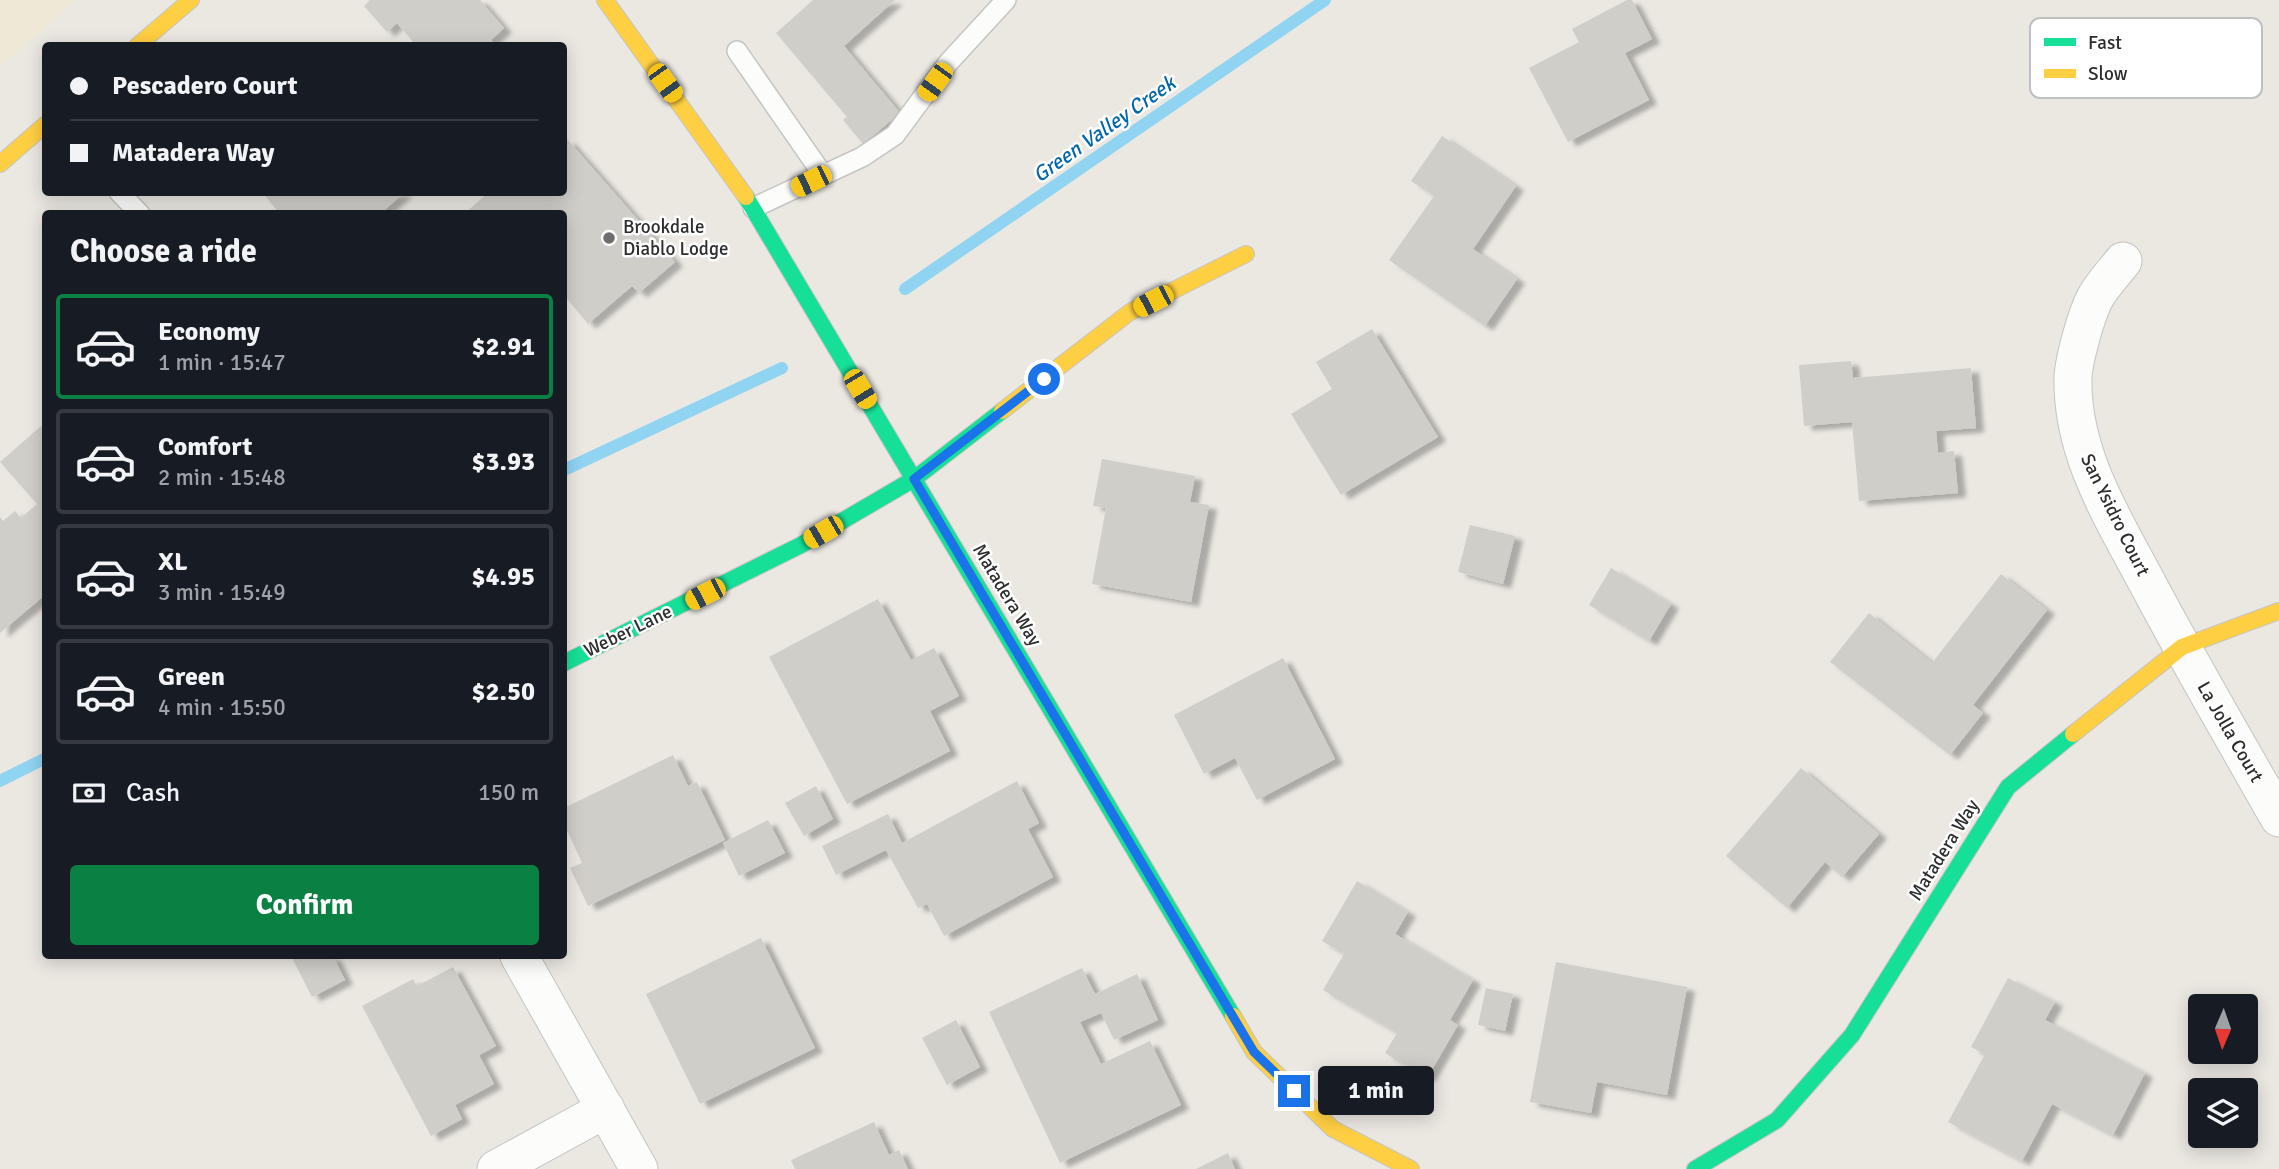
<!DOCTYPE html>
<meta charset="utf-8">
<style>
body{margin:0;font-family:Signika,sans-serif;background:#20242c;color:#f1f3f6;height:100vh;display:flex;flex-direction:column;font-size:26px;white-space:nowrap}
*{box-sizing:border-box;margin:0}
p{font-size:23px;color:#9ea1a6}
.icon{flex:none;width:38px;height:38px;fill:none;stroke:currentColor;stroke-width:2;stroke-linecap:round;stroke-linejoin:round}
.map{position:relative;flex:1;overflow:hidden}
.panel{position:absolute;left:42px;top:210px;width:525px;height:749px;display:flex;flex-direction:column;background:#171b24;border-radius:7px;box-shadow:0 4px 18px #0003}
.panel>*{flex:none}
.guide{position:absolute;left:42px;top:42px;width:525px;height:154px;border-radius:7px;box-shadow:0 4px 18px #0003;display:grid;align-content:center;height:154px;padding:0 28px;background:#171b24}
.needle{width:46px;rotate:182deg}
.fabs{position:absolute;left:2188px;top:994px;display:grid;gap:14px}
.fabs a{display:grid;place-items:center;width:70px;height:70px;border-radius:7px;background:#171b24;box-shadow:0 4px 18px #0003;font-size:35px}
.end{position:absolute;width:32px;height:32px;margin:-16px;border:9px solid #1a73e8;background:#fff;box-shadow:0 0 0 4px #fff}
.from{border-radius:50%}
.bubble{position:absolute;height:49px;border-radius:7px;background:#171b24;box-shadow:0 4px 18px #0003;font-size:23px;font-weight:700;line-height:49px;text-align:center}
.car{position:absolute;width:21px;height:42px;margin:-21px -10px;border-radius:9px;box-shadow:0 0 5px 2px #0007;background:linear-gradient(#f5c518 24%,#345 0 40%,#f5c518 0 76%,#345 0 86%,#f5c518 0)}
.guide b{display:flex;align-items:center;gap:24px;height:66px;font-size:26px}
.guide b+b{border-top:2px solid #363941}
.guide i{width:18px;height:18px;background:#f1f3f6}
ul{padding:0;list-style:none}
li{display:flex;align-items:center;gap:21px;height:105px;margin:0 14px 10px;padding:0 14px;border:4px solid #363941;border-radius:7px}
li div{flex:1}
li b{display:block;font-size:26px}
li em{font-style:normal;font-weight:700}
li.on{border-color:#0b8043}
li>.icon{width:63px;height:63px;stroke-width:1.5}
h2{padding:0 28px;font-size:32px;line-height:84px}
.pay{display:flex;align-items:center;gap:18px;height:77px;padding:0 28px;font-size:26px}
.pay p{margin-inline-start:auto}
.action{display:flex;gap:14px;margin-top:auto;padding:14px 28px}
.action a{flex:1;height:80px;border-radius:7px;background:#0b8043;color:#fff;font-size:28px;font-weight:700;line-height:80px;text-align:center}
.map>svg:first-child{display:block}
.education{fill:#efe8d6}
.lines{fill:none;stroke-linecap:round;stroke-linejoin:round}
.stream{stroke:#90d4f2;stroke-width:12}
.building{fill:#d0cec9;filter:url(#shadow)}
.lane-casing{stroke:#c4c4c3;stroke-width:22}
.street-casing{stroke:#c4c4c3;stroke-width:39}
.fast-casing{stroke:#c4c4c3;stroke-width:18}
.slow-casing{stroke:#c4c4c3;stroke-width:18}
.lane{stroke:#fcfcfb;stroke-width:19}
.street{stroke:#fcfcfb;stroke-width:37}
.fast{stroke:#16e098;stroke-width:16}
.slow{stroke:#ffcf43;stroke-width:16}
.route{stroke:#1a73e8;stroke-width:9}
.poi-dot{fill:#706e6c;stroke:#fff;stroke-width:2.5}
.labels{text-anchor:middle;dominant-baseline:central;stroke-width:5;stroke-linejoin:round;paint-order:stroke}
.poi-label{font-size:19px;fill:#2d2d2d;stroke:#fff;text-anchor:start}
.street-label{font-size:19px;fill:#2d2d2d;stroke:#fff}
.water-label{font-size:21px;font-style:italic;fill:#0167ac;stroke:#fff}
.key{fill:#fff;stroke:#c0c0c0;stroke-width:2}
.key-label{font-size:19px;fill:#2d2d2d}
</style>
<div class="map">
<svg width="2279" height="1169" viewBox="0 0 2279 1169">
<defs>
<filter id="shadow"><feDropShadow dx="8" dy="4.5" stdDeviation="2" flood-color="#0004"/></filter>
</defs>
<rect width="100%" height="100%" fill="#ebe8e2"/>
<!-- education -->
<path class="education" d="M0,0H76L0,67Z"/>
<g class="lines">
<!-- stream -->
<path class="stream" d="M905,289L1325,0
M564,470L782,368
M0,781L46,758"/>
</g>
<!-- building -->
<path class="building" d="M370,0H480L504,28L491,40L496,46H411L414,43L397,23L387,32L364,6Z
M813,0H895L844,46L900,113L863,144L843,120L847,117L776,33Z
M1627,0H1632L1652,39L1625,53L1649,100L1568,142L1529,68L1579,42L1572,29Z
M1442,136L1516,186L1473,249L1517,279L1485,326L1389,260L1434,196L1411,181Z
M567,139L675,262L639,293L632,286L588,324L564,295V214H464L489,192H564V143Z
M262,192H405L380,214H280Z
M1372,329L1438,437L1341,495L1291,414L1332,389L1316,362Z
M1851,361L1853,378L1971,368L1976,428L1936,431L1938,453L1954,451L1958,493L1859,501L1852,422L1804,426L1799,365Z
M41,426L46,431V594L0,633V517L3,521L15,511L21,518L37,504L0,462Z
M1102,459L1195,476L1190,502L1209,505L1191,602L1092,584L1106,508L1093,506Z
M1470,525L1515,536L1503,584L1458,572Z
M1611,568L1671,604L1649,641L1589,605Z
M2001,574L2047,610L1973,705L1983,713L1950,755L1830,662L1869,613L1932,663Z
M878,599L911,660L934,648L959,696L930,711L950,751L847,804L769,657Z
M1283,658L1335,759L1257,800L1235,758L1204,774L1174,715Z
M673,755L688,786L697,782L725,840L588,906L570,868L582,863L564,824V808Z
M1801,768L1879,834L1842,877L1825,862L1787,908L1726,856Z
M1017,781L1039,823L1028,829L1053,877L944,936L927,904L918,908L886,850L836,875L822,846L888,814L902,843Z
M816,786L833,819L804,836L785,803Z
M768,820L785,853L739,876L723,843Z
M1357,881L1408,912L1395,934L1473,980L1450,1020L1458,1025L1427,1078L1385,1053L1397,1033L1323,990L1344,954L1322,941Z
M761,938L815,1048L700,1104L646,994Z
M291,956H333L345,980L312,997Z
M1556,962L1687,987L1667,1095L1597,1082L1591,1113L1530,1102Z
M453,967L496,1046L479,1055L494,1084L455,1105L462,1119L431,1136L362,1006L413,979L417,986Z
M1082,968L1095,994L1137,974L1158,1020L1114,1040L1101,1013L1080,1022L1101,1064L1150,1041L1181,1105L1060,1163L989,1012Z
M2008,978L2055,1002L2045,1020L2145,1073L2113,1135L2052,1104L2022,1161L1948,1122L1985,1054L1971,1047Z
M1486,988L1513,994L1505,1031L1478,1025Z
M956,1020L980,1067L947,1085L922,1038Z
M874,1122L889,1155L899,1150L908,1169H795L791,1160Z
M1228,1153L1235,1169H1196Z"/>
<g class="lines">
<!-- lane casing -->
<g class="lane-casing">
<path id="lane" d="M737,51L823,175
M119,192L140,214
M753,208L862,157L895,135L948,63L1006,0"/>
</g>
<!-- street casing -->
<g class="street-casing">
<path id="street" d="M2123,261C2113,274 2101,286 2094,300C2086,316 2074,359 2073,377C2071,456 2116,523 2151,590C2192,667 2236,742 2279,818
M519,956L639,1169
M496,1169L606,1109"/>
</g>
<!-- fast casing -->
<g class="fast-casing">
<path id="fast" d="M746,197L1233,1016
M564,663L801,545L914,479L1002,411
M1695,1169L1777,1120L1852,1035L2008,787L2073,734"/>
</g>
<!-- slow casing -->
<g class="slow-casing">
<path id="slow" d="M605,0L746,197
M137,46L191,0
M0,164L46,124
M1002,411L1130,312L1246,254
M2073,734L2182,647L2279,611
M1233,1016L1254,1052L1333,1129L1411,1169"/>
</g>
<!-- lane -->
<use href="#lane" class="lane"/>
<!-- street -->
<use href="#street" class="street"/>
<!-- fast -->
<use href="#fast" class="fast"/>
<!-- slow -->
<use href="#slow" class="slow"/>
</g>
<g class="lines">
<!-- route -->
<path class="route" d="M1044,379L914,479L1254,1052L1294,1091"/>
</g>
<!-- markers -->
<circle class="poi-dot" cx="609" cy="238" r="7"/>
<g class="labels">
<!-- poi labels -->
<g class="poi-label">
<text x="623" y="227">Brookdale<tspan x="623" dy="22">Diablo Lodge</tspan></text>
</g>
<!-- street labels -->
<g class="street-label">
<text transform="translate(2115 515) rotate(64)">San Ysidro Court</text>
<text transform="translate(1007 595) rotate(59)">Matadera Way</text>
<text transform="translate(628 631) rotate(-26)">Weber Lane</text>
<text transform="translate(2230 732) rotate(60)">La Jolla Court</text>
<text transform="translate(1944 850) rotate(-58)">Matadera Way</text>
</g>
<!-- water labels -->
<g class="water-label">
<text transform="translate(1104 129) rotate(-35)">Green Valley Creek</text>
</g>
</g>
<!-- legend -->
<rect x="2030" y="18" width="232" height="80" rx="10" class="key"/>
<rect x="2044" y="38" width="32" height="8" fill="#16e098"/>
<rect x="2044" y="69" width="32" height="9" fill="#ffcf43"/>
<g class="key-label">
<text x="2088" y="49">Fast</text>
<text x="2088" y="80">Slow</text>
</g>
</svg>
<div class="fabs">
<a><svg class="needle" viewBox="-14 -14 28 28"><path d="M0-13l5 13h-10z" fill="#e53935"/><path d="M0 13l5-13h-10z" fill="#9ea1a6"/></svg></a>
<a><svg class="icon" aria-label="layers" viewBox="0 0 24 24"><path d="M12 4l9 5-9 5-9-5zM3 14l9 5 9-5"/></svg></a>
</div>
<i class="end from" style="left:1044px;top:379px"></i>
<i class="end" style="left:1294px;top:1091px"></i>
<div class="bubble" style="left:1318px;top:1066px;width:116px">1 min</div>
<i class="car" style="left:935px;top:82px;rotate:216deg"></i>
<i class="car" style="left:665px;top:83px;rotate:144deg"></i>
<i class="car" style="left:811px;top:181px;rotate:244deg"></i>
<i class="car" style="left:1153px;top:301px;rotate:243deg"></i>
<i class="car" style="left:860px;top:389px;rotate:149deg"></i>
<i class="car" style="left:823px;top:532px;rotate:240deg"></i>
<i class="car" style="left:705px;top:594px;rotate:243deg"></i>
<div class="guide">
<b><i class="from"></i>Pescadero Court</b>
<b><i></i>Matadera Way</b>
</div>
<section class="panel">
<h2>Choose a ride</h2>
<ul>
<li class="on"><svg class="icon" aria-label="car" viewBox="0 0 24 24"><path d="M5 17H2v-5l4-1 3-4h7l3 4 3 1v5h-3M9 17h6M6 11h13"/><circle cx="7" cy="17" r="2"/><circle cx="17" cy="17" r="2"/></svg><div><b>Economy</b><p>1 min · 15:47</p></div><em>$2.91</em></li>
<li><svg class="icon" aria-label="car" viewBox="0 0 24 24"><path d="M5 17H2v-5l4-1 3-4h7l3 4 3 1v5h-3M9 17h6M6 11h13"/><circle cx="7" cy="17" r="2"/><circle cx="17" cy="17" r="2"/></svg><div><b>Comfort</b><p>2 min · 15:48</p></div><em>$3.93</em></li>
<li><svg class="icon" aria-label="car" viewBox="0 0 24 24"><path d="M5 17H2v-5l4-1 3-4h7l3 4 3 1v5h-3M9 17h6M6 11h13"/><circle cx="7" cy="17" r="2"/><circle cx="17" cy="17" r="2"/></svg><div><b>XL</b><p>3 min · 15:49</p></div><em>$4.95</em></li>
<li><svg class="icon" aria-label="car" viewBox="0 0 24 24"><path d="M5 17H2v-5l4-1 3-4h7l3 4 3 1v5h-3M9 17h6M6 11h13"/><circle cx="7" cy="17" r="2"/><circle cx="17" cy="17" r="2"/></svg><div><b>Green</b><p>4 min · 15:50</p></div><em>$2.50</em></li>
</ul>
<div class="pay"><svg class="icon" aria-label="cash" viewBox="0 0 24 24"><path d="M3 7h18v10H3z"/><circle cx="12" cy="12" r="2"/></svg>Cash<p>150 m</p></div>
<div class="action"><a>Confirm</a></div>
</section>
</div>
